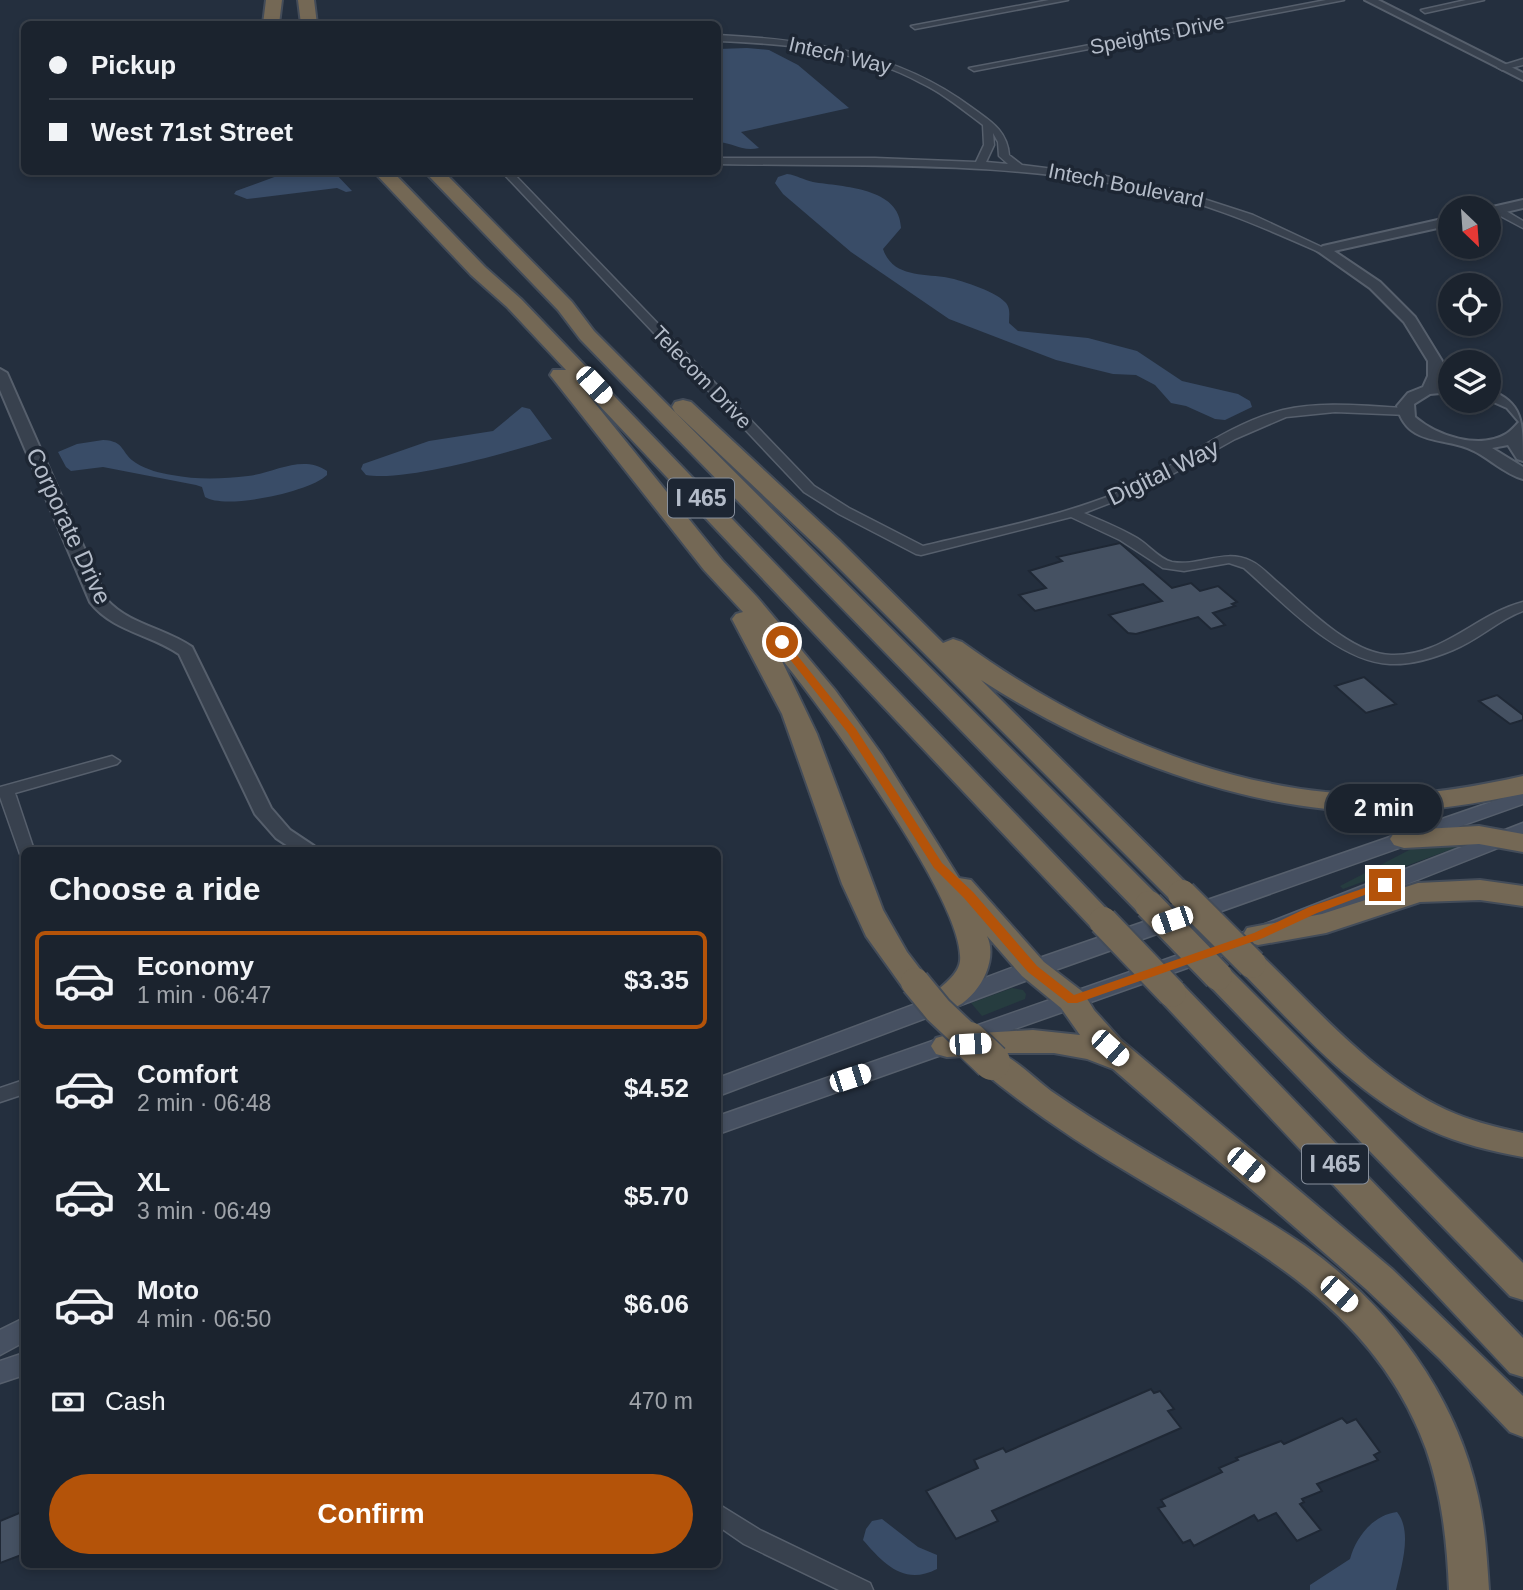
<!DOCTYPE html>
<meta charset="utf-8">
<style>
body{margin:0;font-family:Helvetica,sans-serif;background:#282f3a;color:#f1f3f6;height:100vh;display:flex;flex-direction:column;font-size:26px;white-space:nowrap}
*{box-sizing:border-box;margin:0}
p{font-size:23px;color:#a0a4aa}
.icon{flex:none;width:38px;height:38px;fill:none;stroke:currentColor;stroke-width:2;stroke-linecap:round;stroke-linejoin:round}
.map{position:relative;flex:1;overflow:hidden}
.panel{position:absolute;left:21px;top:847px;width:700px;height:721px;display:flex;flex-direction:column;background:#1b232e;border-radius:10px;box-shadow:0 4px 10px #0003,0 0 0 2px #39404a}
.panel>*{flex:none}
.guide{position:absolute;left:21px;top:21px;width:700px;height:154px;border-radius:10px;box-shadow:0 4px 10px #0003,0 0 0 2px #39404a;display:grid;align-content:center;height:154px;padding:0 28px;background:#1b232e}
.needle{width:46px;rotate:155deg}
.buttons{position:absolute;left:1438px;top:196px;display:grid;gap:14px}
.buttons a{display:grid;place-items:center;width:63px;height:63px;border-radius:50%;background:#1b232e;box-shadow:0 4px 10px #0003,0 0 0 2px #39404a;font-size:35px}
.end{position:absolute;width:32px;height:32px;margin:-16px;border:9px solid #b45309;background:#fff;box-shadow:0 0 0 4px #fff}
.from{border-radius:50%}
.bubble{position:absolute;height:49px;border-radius:24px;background:#1b232e;box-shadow:0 4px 10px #0003,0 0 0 2px #39404a;font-size:23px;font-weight:700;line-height:49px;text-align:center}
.car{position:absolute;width:21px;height:42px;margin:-21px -10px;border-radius:9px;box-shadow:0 0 5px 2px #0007;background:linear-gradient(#fff 24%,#345 0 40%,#fff 0 76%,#345 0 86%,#fff 0)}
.guide b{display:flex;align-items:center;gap:24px;height:66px;font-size:26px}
.guide b+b{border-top:2px solid #39404a}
.guide i{width:18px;height:18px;background:#f1f3f6}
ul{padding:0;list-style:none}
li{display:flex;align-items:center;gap:21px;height:98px;margin:0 14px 10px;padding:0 14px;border:4px solid transparent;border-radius:10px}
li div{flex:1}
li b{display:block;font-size:26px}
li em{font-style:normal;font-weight:700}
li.active{border-color:#b45309}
li>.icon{width:63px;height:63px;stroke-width:1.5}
h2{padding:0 28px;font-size:32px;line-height:84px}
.pay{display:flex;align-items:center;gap:18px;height:77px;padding:0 28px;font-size:26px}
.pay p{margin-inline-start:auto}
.button{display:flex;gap:14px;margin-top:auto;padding:14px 28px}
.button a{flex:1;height:80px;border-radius:42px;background:#b45309;color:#fff;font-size:28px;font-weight:700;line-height:80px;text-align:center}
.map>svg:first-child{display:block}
.green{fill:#263c3f}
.water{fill:#394c67}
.building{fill:#455162;stroke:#1f2835;stroke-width:2}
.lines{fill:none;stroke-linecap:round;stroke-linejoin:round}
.minor-casing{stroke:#565f6c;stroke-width:3}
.tertiary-casing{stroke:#565f6c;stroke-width:4}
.secondary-casing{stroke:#565f6c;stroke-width:3}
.motorway-casing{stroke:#434c59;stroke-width:4}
.minor{fill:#38414e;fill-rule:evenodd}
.tertiary{fill:#38414e;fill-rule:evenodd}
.secondary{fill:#465061;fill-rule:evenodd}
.motorway{fill:#746855;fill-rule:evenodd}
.motorway-bridge-far1-casing{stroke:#434c59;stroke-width:32;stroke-linecap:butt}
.motorway-bridge-casing{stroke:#434c59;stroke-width:39;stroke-linecap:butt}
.motorway-bridge-far1{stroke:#746855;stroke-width:28}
.motorway-bridge{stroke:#746855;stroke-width:36}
.route{fill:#b45309}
.labels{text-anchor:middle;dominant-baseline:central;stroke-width:7;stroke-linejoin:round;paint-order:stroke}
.far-street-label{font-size:21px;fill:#b4bcc9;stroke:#1d2633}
.shield{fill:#1d2633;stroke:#878f9c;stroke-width:2}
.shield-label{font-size:23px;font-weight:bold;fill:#b4bcc9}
.street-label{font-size:24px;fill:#b4bcc9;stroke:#1d2633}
</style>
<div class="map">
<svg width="1523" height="1590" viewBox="0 0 1523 1590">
<rect width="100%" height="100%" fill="#242f3e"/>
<!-- green -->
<path class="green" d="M1466,844L1343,889L1340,886L1413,848L1425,845Z
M1012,988L1023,990L1026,994L1025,999L982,1016L971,1003Z"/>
<!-- water -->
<path class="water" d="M747,48L769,50L798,65L849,108L741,132L759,148C742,152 734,143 718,142V49Z
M288,172H334L352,191L346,192L337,188L247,199L234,194L236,191Z
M787,174C797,175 803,180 813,182C843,187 900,187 901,228L883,249C892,276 920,274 944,277C958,279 995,291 1005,302C1011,308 1009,315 1009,323L1018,331L1088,338L1137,351L1182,381L1238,394L1250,401L1252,407L1225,420L1215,419L1186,406L1171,403L1155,385L1136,375L1113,374L1056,360L949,319L851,252L783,194L775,183L778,177Z
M522,407L530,409L552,439C509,452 407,482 366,475L361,469L363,464L429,441L493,431Z
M103,440C126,441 120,453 136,463C147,470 160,473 172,475C197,480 223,479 248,476C274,473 302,454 327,471V475C310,492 225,510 205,497L202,487L196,485L103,467L71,471L66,467L58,452L77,444Z
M1397,1512C1413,1532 1401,1567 1396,1590H1310V1585L1350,1559C1356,1537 1373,1515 1397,1512Z
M882,1519L918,1547L937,1555V1569C904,1586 884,1564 863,1540L866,1529L872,1521Z"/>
<!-- building -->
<path class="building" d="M1120,543L1172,588L1191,583L1200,591L1218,586L1237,602L1232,604L1235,606L1213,613L1225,625L1211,629L1198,617L1136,634L1128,633L1109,615L1162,601L1143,584L1035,611L1019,595L1046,588L1029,571L1062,561L1057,557Z
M1364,677L1396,704L1366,713L1335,686Z
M1497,695L1523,715V720L1510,724L1479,701Z
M1151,1389L1154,1393L1160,1391L1174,1409L1168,1411L1181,1428L992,1511L998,1521L956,1539L926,1491L978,1468L974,1460L1003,1448L1006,1452Z
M1342,1418L1347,1423L1356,1419L1380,1452L1374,1455L1378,1460L1317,1484L1322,1491L1302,1499L1304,1502L1300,1504L1321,1530L1297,1541L1276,1513L1258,1521L1254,1515L1194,1546L1190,1540L1183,1543L1158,1508L1165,1506L1161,1500L1222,1472L1219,1468L1238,1460L1236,1458L1281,1441L1284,1444Z
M24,1511V1554L0,1563V1521Z"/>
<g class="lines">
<!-- minor casing -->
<g class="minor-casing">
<path id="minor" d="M1049,0H1068L915,29L911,26Z
M1326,0H1344L974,71L969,68Z
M1466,0H1484L1425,13L1421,10Z
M718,35C809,40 896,51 971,107C990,121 1007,130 1009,155L1022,165L1101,175L1179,191L1253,215L1328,250L1319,252C1271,231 1222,209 1171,196C1022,159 870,167 718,164V158H875L976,162L984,145L983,125C963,110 944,94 921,83C859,49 787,44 718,41ZM993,133L998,142L999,156L1008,164L986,162L994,145Z
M1523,59V65L1502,70L1497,67Z
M502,172H512L814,486L849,508L923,546C988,530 1055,518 1117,493C1174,470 1222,425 1283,410C1322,401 1364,406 1404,408L1408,409V415L1335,412L1286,417L1235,439L1144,490L1084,513C1102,521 1120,528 1137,538C1149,545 1159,559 1172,562C1200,567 1224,548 1251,561C1260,565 1268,574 1276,581C1306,606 1350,654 1391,655C1443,657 1476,614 1523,602V611C1498,620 1478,640 1453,650C1434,658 1411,665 1390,664C1337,662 1282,601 1244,568L1229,563L1184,571L1163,568L1120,540L1071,517L921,555L916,554L839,514L804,492Z
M1493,208H1501L1523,221V228L1493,212Z
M112,756L120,761L117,764L15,793L34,850H24V855L20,854L0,797V787Z
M24,1080V1094L0,1102V1088Z
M718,1504L760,1530L870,1583L873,1590H839L744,1544L718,1526Z"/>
</g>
<!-- tertiary casing -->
<g class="tertiary-casing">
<path id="tertiary" d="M1365,0H1378L1523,73V80Z
M1523,200V208L1489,216L1488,208Z
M1451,217V225L1334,251L1380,282L1415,317L1442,361V376L1439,384H1451V392L1430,394L1414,404L1415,417C1437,436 1479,450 1506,434C1511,431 1515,426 1519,422L1507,408L1489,400V390C1523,402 1523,422 1523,461L1517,459L1508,445L1492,448L1523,467V479C1505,474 1490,459 1474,451C1447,436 1407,448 1397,406L1408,393L1423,387L1428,376V361L1404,322L1370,288L1316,250L1323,246Z
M0,369L7,373L107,600C130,625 165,628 192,647L271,808L290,830L314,846L317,850H294L276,838L255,814L179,654C150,634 112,631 90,602L0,390Z"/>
</g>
<!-- secondary casing -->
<g class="secondary-casing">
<path id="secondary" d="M1523,791V804L1041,975L718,1096V1078L1025,963Z
M1523,823V838L1266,940L718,1134V1116L1250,930Z
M24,1318V1342L0,1355V1330Z
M24,1353V1375L0,1383V1361Z"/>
</g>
<!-- motorway casing -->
<g class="motorway-casing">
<path id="motorway" d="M266,0H282L279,24H263Z
M298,0H314L317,24H301Z
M374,172H393L485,267L521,299L1118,921L1114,928L1103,931L1092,928L581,386L722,560L757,597L835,690L882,755L959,878L971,880L1044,962L1083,992L1094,1010L1121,1040L1392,1269L1523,1396V1437L1510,1432L1440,1359L1366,1289L1113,1069L1087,1059L1054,1053H1000C1018,1061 1035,1079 1051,1091C1077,1109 1104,1126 1131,1142C1188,1177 1249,1207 1304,1245C1388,1304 1456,1394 1478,1496C1485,1527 1487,1558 1489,1590H1449C1447,1542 1442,1495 1426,1449C1375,1309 1253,1248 1134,1176C1080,1144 1029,1110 981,1070L976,1062L980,1055L947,1057L936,1054L931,1046L936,1038L947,1035L1033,1030L1080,1035L1061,1008L1022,976L987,936C1002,967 965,1019 932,1010L927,1002C936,988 958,978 960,961C966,903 821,707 780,657L817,734L883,910L907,952L930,982L926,989L915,993L904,989L866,936L842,884L782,714L732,619L736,614L743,612L704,570L550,375L553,370H566L507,307L471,275Z
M425,172H444L572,302L594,331L1160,898L1164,905L1160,912L1149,915L1138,912L580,339L558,310Z
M683,400L691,402L839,540L943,643L953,639L962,642C1083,730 1233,796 1386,795C1432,794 1478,786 1523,776V794C1478,803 1432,811 1386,812C1247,813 1095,754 981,680L1197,894L1192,901L1182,904L1172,901L821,550L675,412L672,407L675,402Z
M1479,826L1523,834V852L1479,844L1404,848L1394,845L1390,839L1394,833L1404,830Z
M1480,880L1523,886V906L1480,900L1420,902L1326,933L1258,945L1247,942L1243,935L1247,928L1322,914L1418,883Z
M1252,954L1263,957C1321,1013 1380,1083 1456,1114C1478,1123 1500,1128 1523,1133V1157C1491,1151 1460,1144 1430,1130C1355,1095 1298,1029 1241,971L1237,964L1241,957Z
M1218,966L1229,969L1523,1263V1300L1510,1296L1207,983L1203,976L1207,969Z
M1172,982L1183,985L1523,1338V1377L1510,1373L1161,1001L1156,993L1161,985Z"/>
</g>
<!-- minor -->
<use href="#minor" class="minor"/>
<!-- tertiary -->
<use href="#tertiary" class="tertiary"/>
<!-- secondary -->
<use href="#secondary" class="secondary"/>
<!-- motorway -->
<use href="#motorway" class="motorway"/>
<!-- motorway-bridge-far1 casing -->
<g class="motorway-bridge-far1-casing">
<path id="motorway-bridge-far1" d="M1182,894L1252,964
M1149,905L1218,976
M1103,921L1172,993
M915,982L938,1010L971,1041"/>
</g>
<!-- motorway-bridge casing -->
<g class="motorway-bridge-casing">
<path id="motorway-bridge" d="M969,1040L992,1062"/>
</g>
<!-- motorway-bridge-far1 -->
<use href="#motorway-bridge-far1" class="motorway-bridge-far1"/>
<!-- motorway-bridge -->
<use href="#motorway-bridge" class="motorway-bridge"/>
</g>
<!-- route -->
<path class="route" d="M778,640H785L856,729L942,863L973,892L1037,966L1074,995L1254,933L1309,907L1385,881L1391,885L1317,913L1263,938L1077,1003H1068L1028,972L964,898L934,868L848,733L778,644Z"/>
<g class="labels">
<!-- far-street labels -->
<g class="far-street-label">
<text transform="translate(1157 34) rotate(-11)">Speights Drive</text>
<text transform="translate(840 55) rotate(13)">Intech Way</text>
<text transform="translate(1126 185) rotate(11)">Intech Boulevard</text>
<text transform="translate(702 377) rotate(46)">Telecom Drive</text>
</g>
<!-- shield labels -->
<g class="shield">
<rect x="668" y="478.5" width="66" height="39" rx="5"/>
<rect x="1302" y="1144.5" width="66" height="39" rx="5"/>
</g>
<g class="shield-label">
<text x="701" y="498">I 465</text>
<text x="1335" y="1164">I 465</text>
</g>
<!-- street labels -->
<g class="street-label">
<text transform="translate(1163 472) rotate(-26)">Digital Way</text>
<text transform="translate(69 526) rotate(65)">Corporate Drive</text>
</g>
</g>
</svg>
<div class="buttons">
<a><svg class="needle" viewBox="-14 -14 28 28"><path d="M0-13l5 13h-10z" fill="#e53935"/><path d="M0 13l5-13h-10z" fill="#a0a4aa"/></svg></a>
<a><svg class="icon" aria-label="locate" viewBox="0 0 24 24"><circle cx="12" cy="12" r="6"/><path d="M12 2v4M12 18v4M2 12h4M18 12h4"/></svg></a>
<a><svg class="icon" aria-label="layers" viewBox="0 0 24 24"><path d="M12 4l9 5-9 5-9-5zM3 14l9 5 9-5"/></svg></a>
</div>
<i class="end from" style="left:782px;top:642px"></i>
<i class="end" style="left:1385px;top:885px"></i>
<div class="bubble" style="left:1326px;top:784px;width:116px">2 min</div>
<i class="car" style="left:594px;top:385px;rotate:137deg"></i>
<i class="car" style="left:1172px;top:920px;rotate:251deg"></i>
<i class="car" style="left:970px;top:1044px;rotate:87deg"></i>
<i class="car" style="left:1110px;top:1048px;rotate:132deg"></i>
<i class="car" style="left:850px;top:1078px;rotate:72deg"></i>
<i class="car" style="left:1246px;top:1165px;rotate:130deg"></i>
<i class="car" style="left:1339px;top:1294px;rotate:132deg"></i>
<div class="guide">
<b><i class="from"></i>Pickup</b>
<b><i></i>West 71st Street</b>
</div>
<section class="panel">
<h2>Choose a ride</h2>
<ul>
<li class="active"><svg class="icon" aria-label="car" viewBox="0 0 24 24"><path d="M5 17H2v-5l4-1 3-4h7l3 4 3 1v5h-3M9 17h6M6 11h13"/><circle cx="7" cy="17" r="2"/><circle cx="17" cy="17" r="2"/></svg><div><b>Economy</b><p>1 min · 06:47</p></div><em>$3.35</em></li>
<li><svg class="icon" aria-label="car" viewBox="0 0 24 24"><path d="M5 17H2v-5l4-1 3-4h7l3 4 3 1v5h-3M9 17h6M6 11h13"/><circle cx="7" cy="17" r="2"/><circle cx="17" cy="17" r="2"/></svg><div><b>Comfort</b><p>2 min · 06:48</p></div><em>$4.52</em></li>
<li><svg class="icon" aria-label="car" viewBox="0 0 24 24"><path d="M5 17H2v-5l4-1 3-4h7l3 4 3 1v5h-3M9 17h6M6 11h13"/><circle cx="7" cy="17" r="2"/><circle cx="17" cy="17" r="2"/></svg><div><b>XL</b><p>3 min · 06:49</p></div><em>$5.70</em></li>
<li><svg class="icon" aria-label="car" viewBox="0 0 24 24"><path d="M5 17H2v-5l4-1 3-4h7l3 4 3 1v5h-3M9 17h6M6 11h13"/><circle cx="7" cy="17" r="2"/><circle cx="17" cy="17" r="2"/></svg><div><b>Moto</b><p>4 min · 06:50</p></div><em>$6.06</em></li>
</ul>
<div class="pay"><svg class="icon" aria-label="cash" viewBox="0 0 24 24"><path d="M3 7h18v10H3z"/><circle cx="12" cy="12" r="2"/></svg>Cash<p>470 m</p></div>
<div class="button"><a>Confirm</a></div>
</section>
</div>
